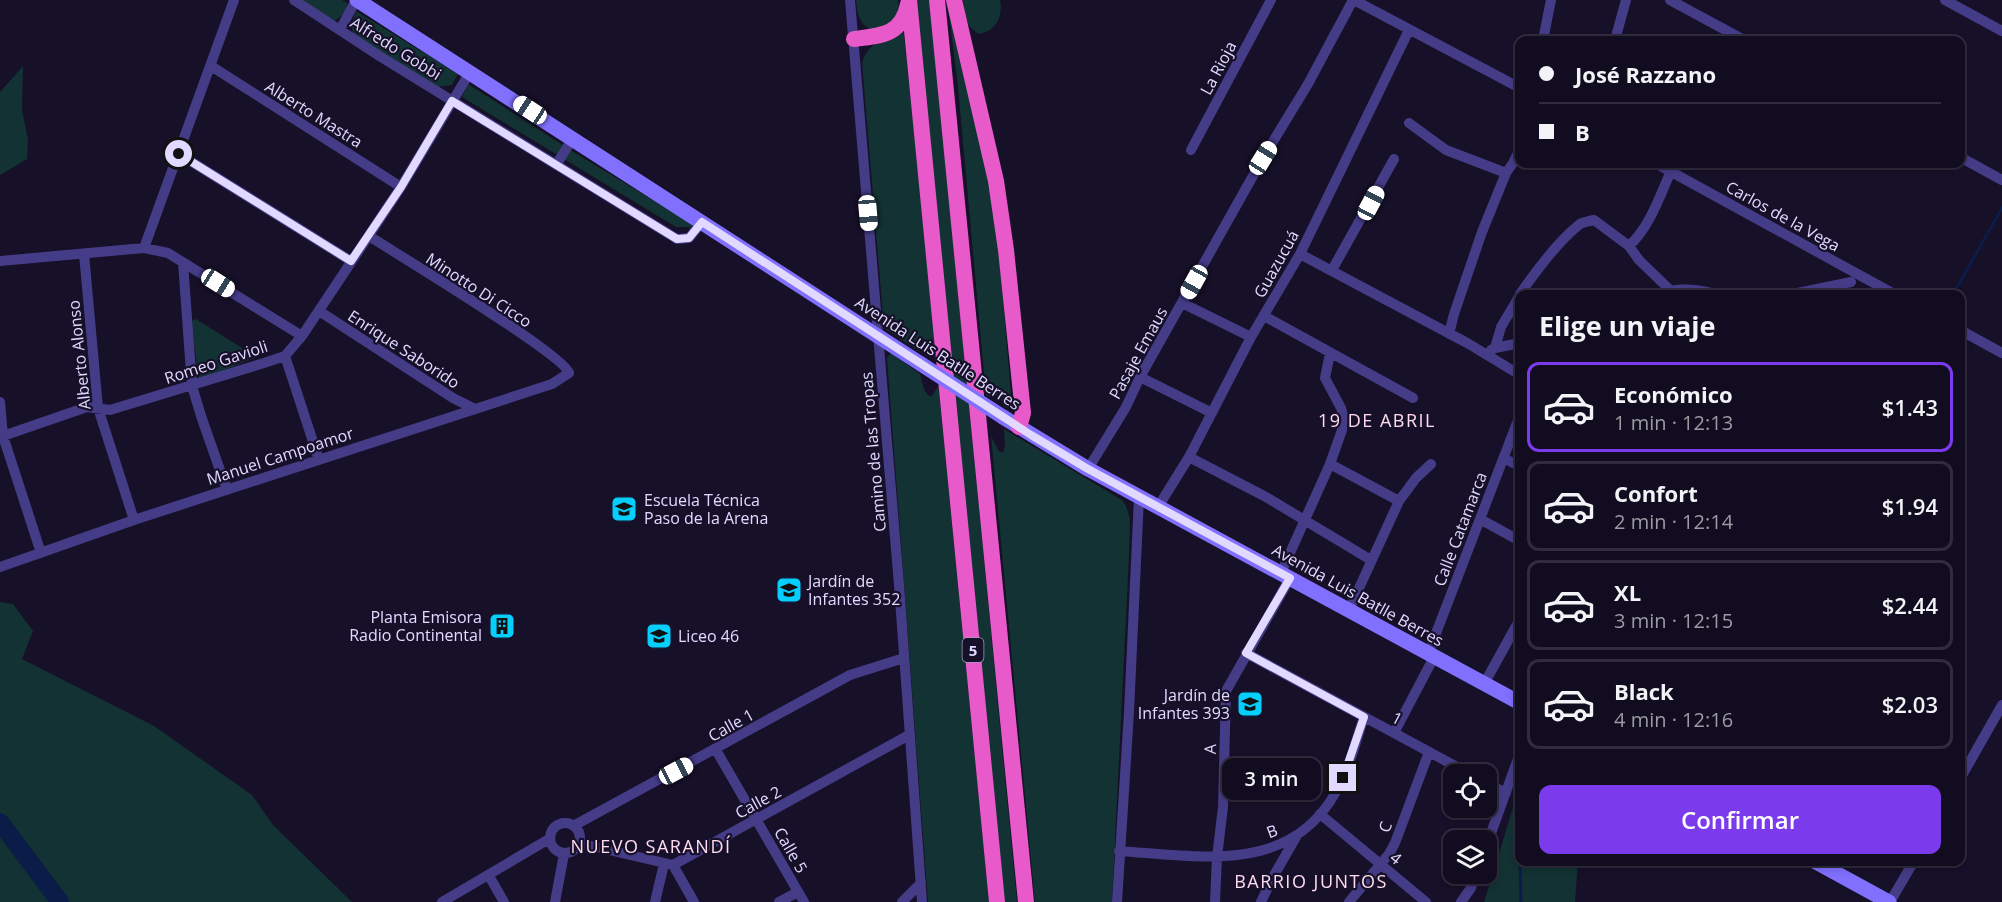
<!DOCTYPE html>
<html lang="es">
<meta charset="utf-8">
<style>
body{margin:0;font-family:"Open Sans",sans-serif;background:#1a1528;color:#f1f3f6;height:100vh;display:flex;flex-direction:column;font-size:22px;white-space:nowrap}
*{box-sizing:border-box;margin:0}
p{font-size:20px;color:#9c9ba4}
.icon{flex:none;width:33px;height:33px;fill:none;stroke:currentColor;stroke-width:2;stroke-linecap:round;stroke-linejoin:round}
.map{position:relative;flex:1;overflow:hidden}
.sheet{position:absolute;left:1515px;top:290px;width:450px;height:576px;display:flex;flex-direction:column;background:#110c1f;border-radius:12px;box-shadow:0 3px 9px #0003,0 0 0 2px #302c3d}
.sheet>*{flex:none}
.guide{position:absolute;left:1515px;top:36px;width:450px;height:132px;border-radius:12px;box-shadow:0 3px 9px #0003,0 0 0 2px #302c3d;display:grid;align-content:center;height:132px;padding:0 24px;background:#110c1f}
.tools{position:absolute;left:1443px;top:764px;display:grid;gap:12px}
.tools a{display:grid;place-items:center;width:54px;height:54px;border-radius:12px;background:#110c1f;box-shadow:0 3px 9px #0003,0 0 0 2px #302c3d;font-size:30px}
.end{position:absolute;width:27px;height:27px;margin:-14px;border:8px solid #e1d9ff;background:#111;box-shadow:0 0 0 3px #111}
.from{border-radius:50%}
.bubble{position:absolute;height:42px;border-radius:12px;background:#110c1f;box-shadow:0 3px 9px #0003,0 0 0 2px #302c3d;font-size:20px;font-weight:600;line-height:42px;text-align:center}
.car{position:absolute;width:18px;height:36px;margin:-18px -9px;border-radius:8px;box-shadow:0 0 4px 2px #0007;background:linear-gradient(#fff 24%,#345 0 40%,#fff 0 76%,#345 0 86%,#fff 0)}
.guide b{display:flex;align-items:center;gap:21px;height:57px;font-size:22px}
.guide b+b{border-top:2px solid #302c3d}
.guide i{width:15px;height:15px;background:#f1f3f6}
ul{padding:0;list-style:none}
li{display:flex;align-items:center;gap:18px;height:90px;margin:0 12px 9px;padding:0 12px;border:3px solid #302c3d;border-radius:12px}
li div{flex:1}
li b{display:block;font-size:22px}
li em{font-style:normal;font-weight:600}
li.active{border-color:#7c3aed}
li>.icon{width:54px;height:54px;stroke-width:1.5}
h2{padding:0 24px;font-size:27px;line-height:72px}
.action{display:flex;gap:12px;margin-top:auto;padding:12px 24px}
.action a{flex:1;height:69px;border-radius:12px;background:#7c3aed;color:#fff;font-size:24px;font-weight:600;line-height:69px;text-align:center}
.map>svg:first-child{display:block}
.green{fill:#133233}
.lines{fill:none;stroke-linecap:round;stroke-linejoin:round}
.stream{stroke:#0b1c48;stroke-width:3}
.river{stroke:#0b1c48;stroke-width:18}
.minor{stroke:#453c88;stroke-width:10}
.secondary{stroke:#8170fe;stroke-width:15}
.trunk{stroke:#e85aca;stroke-width:16}
.secondary-bridge{stroke:#8170fe;stroke-width:15}
.route{stroke:#e1d9ff;stroke-width:8}
.labels{text-anchor:middle;dominant-baseline:central;stroke-width:4.5;stroke-linejoin:round;paint-order:stroke}
.shield{fill:#171029;stroke:#a49dbf;stroke-width:1.5}
.shield-label{font-size:15px;font-weight:bold;fill:#e1d9ff}
.street-label{font-size:16px;fill:#e1d9ff;stroke:#171029}
.poi-label{font-size:16px;fill:#e1d9ff;stroke:#171029;text-anchor:start}
.neighbourhood-label{font-size:18px;letter-spacing:1.5px;fill:#ffdbef;stroke:#171029}
</style>
<div class="map">
<svg width="2002" height="902" viewBox="0 0 2002 902">
<rect width="100%" height="100%" fill="#171029"/>
<!-- green -->
<path class="green" d="M301,0H342L347,3C347,12 341,17 334,21Z
M856,0H898L899,10L897,20L871,30C859,23 857,14 856,0Z
M914,0H930L1017,902H1002Z
M947,0L990,179L998,237L1012,407L1010,409L1004,407L1000,398L993,395L989,397L986,395L958,87Z
M963,0H1000C1003,17 997,30 979,34C964,25 965,16 963,0Z
M356,11L458,74L452,85L435,87L353,34L351,25Z
M903,28L922,205L935,348L932,344L927,342L924,344L920,352L884,328L862,63C868,43 886,37 903,28Z
M23,66L22,110L28,140L27,159L0,175V92Z
M468,84L572,151L692,224L691,227H676L462,97Z
M196,319L253,355L255,358L201,379L198,378L192,323L193,320Z
M891,353L920,374L924,390L929,396H932L938,386L939,392L989,902H928L887,358Z
M1004,429L1122,500L1126,506L1130,519L1129,556L1112,902H1035L991,436L999,452H1003L1005,446Z
M0,602L13,604L33,631L22,659L154,726L252,795L273,825L352,902H0Z
M1519,788L1520,861H1578L1575,902H1484Z"/>
<g class="lines">
<!-- stream -->
<path class="stream" d="M1953,294L2002,208
M1520,861L1521,902"/>
<!-- river -->
<path class="river" d="M0,822L60,902"/>
<!-- minor -->
<path class="minor" d="M294,0L381,57L677,239L689,238L702,222
M850,0L899,585L922,902
M1354,0L1520,88
M1670,0L1744,40
M1945,0L2002,31
M340,30L356,0
M1543,40L1551,0
M1615,40L1626,0
M211,66L401,187
M1409,123L1446,150L1506,173
M1191,150L1271,0
M179,154L351,261
M1960,157L2002,180
M1657,164L1894,294
M556,165L573,138
M1629,246C1650,226 1659,198 1671,171
M144,248L168,253L302,336
M84,254L98,408L134,520
M1300,254L1469,344L1520,375
M0,261L144,248L234,0
M183,263L192,386L202,419L227,490
M1332,270L1394,159
M1520,294C1536,271 1558,241 1580,224C1584,222 1589,221 1594,220L1629,246L1639,260L1670,290
M1658,294C1678,287 1696,289 1716,294
M1793,294L1851,282
M1182,303L1251,337
M319,311L453,398L475,409
M1264,316L1413,398
M1960,330L2002,353
M1449,334L1454,314L1482,232L1506,173L1513,163L1520,149
M1495,348L1501,327L1520,295
M1491,350L1495,348L1520,343
M285,356L319,460
M1140,377L1212,413
M0,402L3,436L41,553
M3,436L87,407L110,410L264,363L285,356L302,336L401,187L470,72
M1189,457L1266,497L1371,560
M1504,458L1520,467
M1330,464L1399,501
M1088,469L1126,407L1140,377L1263,158L1308,84L1353,0
M1158,507L1189,457L1251,337L1300,254L1409,30
M1480,519L1520,541
M0,567L134,520L552,384L569,373C563,354 397,254 369,236
M1281,573L1330,464L1342,430L1343,415L1341,408L1325,378L1330,353
M1349,610L1399,501L1416,478L1431,464
M1246,653L1470,774
M1428,654L1520,415
M1484,684L1520,619
M1394,733L1434,657
M716,750L804,902
M1960,779L2002,705
M1486,783L1506,793
M1320,814L1426,902
M550 838a15 15 0 1 1 30 0a15 15 0 1 1-30 0Z
M575,825L850,675L904,658
M579,843L673,865L909,735
M1486,847L1520,753
M1119,851C1207,857 1299,876 1343,778C1352,759 1357,737 1364,717
M673,865L694,902
M489,876L504,902
M442,902L549,839
M555,902L564,854
M655,902L664,864
M779,902L798,892
M902,902L921,883
M1117,902L1129,712L1139,497
M1215,902L1217,857L1223,807L1226,691L1290,578
M1261,902L1273,877L1296,837
M1349,902L1389,854L1395,843L1429,752
M1461,902L1471,888L1476,873
M1890,902L1914,861"/>
<!-- secondary -->
<path class="secondary" d="M357,0L921,364
M1003,417L1088,469L1520,703
M1814,861L1889,902"/>
<!-- trunk -->
<path class="trunk" d="M909,0L997,902
M937,0L1026,902
M954,0L996,181L1006,250L1023,413L1019,427
M854,39C881,36 902,35 908,4"/>
<!-- secondary-bridge -->
<path class="secondary-bridge" d="M921,364L1003,417"/>
</g>
<g class="lines">
<!-- route -->
<path class="route" d="M179,154L351,261L401,187L452,101L677,239L689,238L702,222L1031,435L1088,469L1290,578L1246,653L1364,717L1343,778"/>
</g>
<!-- icons -->
<defs>
<g id="school-square" transform="scale(1.35)"><rect x="-9" y="-9" width="18" height="18" rx="4" fill="#06cffe" stroke="#171029"/><path d="M0-5L7-2L0 1L-7-2ZM-4 1L0 2.5L4 1V4Q0 6-4 4Z" fill="#111"/></g>
<g id="building-square" transform="scale(1.35)"><rect x="-9" y="-9" width="18" height="18" rx="4" fill="#06cffe" stroke="#171029"/><path d="M-4-6H4V6H1V3H-1V6H-4ZM-2.5-4.3h1.7v1.8h-1.7ZM.8-4.3h1.7v1.8H.8ZM-2.5-1h1.7V.8h-1.7ZM.8-1h1.7V.8H.8Z" fill="#111"/></g>
</defs>
<g fill-rule="evenodd">
<use href="#school-square" x="624" y="509"/>
<use href="#school-square" x="789" y="590"/>
<use href="#building-square" x="502" y="626"/>
<use href="#school-square" x="659" y="636"/>
<use href="#school-square" x="1250" y="704"/>
</g>
<g class="labels">
<!-- shield labels -->
<rect class="shield" x="962.5" y="638" width="21" height="24" rx="4.5"/>
<g class="shield-label">
<text x="973" y="650">5</text>
</g>
<!-- street labels -->
<g class="street-label">
<text transform="translate(396 48) rotate(32)">Alfredo Gobbi</text>
<text transform="translate(1218 68) rotate(-62)">La Rioja</text>
<text transform="translate(314 114) rotate(32)">Alberto Mastra</text>
<text transform="translate(1783 216) rotate(29)">Carlos de la Vega</text>
<text transform="translate(1276 264) rotate(-61)">Guazucuá</text>
<text transform="translate(479 290) rotate(33)">Minotto Di Cicco</text>
<text transform="translate(404 349) rotate(33)">Enrique Saborido</text>
<text transform="translate(938 353) rotate(33)">Avenida Luis Batlle Berres</text>
<text transform="translate(1138 353) rotate(-61)">Pasaje Emaus</text>
<text transform="translate(79 355) rotate(-96)">Alberto Alonso</text>
<text transform="translate(216 362) rotate(-18)">Romeo Gavioli</text>
<text transform="translate(873 452) rotate(-95)">Camino de las Tropas</text>
<text transform="translate(280 456) rotate(-18)">Manuel Campoamor</text>
<text transform="translate(1460 529) rotate(-69)">Calle Catamarca</text>
<text transform="translate(1358 595) rotate(29)">Avenida Luis Batlle Berres</text>
<text transform="translate(1397 718) rotate(28)">1</text>
<text transform="translate(731 725) rotate(-29)">Calle 1</text>
<text transform="translate(1210 749) rotate(-88)">A</text>
<text transform="translate(758 802) rotate(-29)">Calle 2</text>
<text transform="translate(1385 827) rotate(-69)">C</text>
<text transform="translate(1272 831) rotate(-21)">B</text>
<text transform="translate(791 850) rotate(60)">Calle 5</text>
<text transform="translate(1396 858) rotate(39)">4</text>
</g>
<!-- poi labels -->
<g class="poi-label">
<text x="644" y="500">Escuela Técnica<tspan x="644" dy="18">Paso de la Arena</tspan></text>
<text x="808" y="581">Jardín de<tspan x="808" dy="18">Infantes 352</tspan></text>
<text x="482" y="617" text-anchor="end">Planta Emisora<tspan x="482" dy="18">Radio Continental</tspan></text>
<text x="678" y="636">Liceo 46</text>
<text x="1230" y="695" text-anchor="end">Jardín de<tspan x="1230" dy="18">Infantes 393</tspan></text>
</g>
<!-- neighbourhood labels -->
<g class="neighbourhood-label">
<text x="1377" y="420">19 DE ABRIL</text>
<text x="651" y="846">NUEVO SARANDÍ</text>
<text x="1311" y="881">BARRIO JUNTOS</text>
</g>
</g>
</svg>
<div class="tools">
<a><svg class="icon" aria-label="locate" viewBox="0 0 24 24"><circle cx="12" cy="12" r="6"/><path d="M12 2v4M12 18v4M2 12h4M18 12h4"/></svg></a>
<a><svg class="icon" aria-label="layers" viewBox="0 0 24 24"><path d="M12 4l9 5-9 5-9-5zM3 14l9 5 9-5"/></svg></a>
</div>
<i class="end from" style="left:179px;top:154px"></i>
<i class="end" style="left:1343px;top:778px"></i>
<div class="bubble" style="left:1222px;top:758px;width:99px">3 min</div>
<i class="car" style="left:530px;top:110px;rotate:303deg"></i>
<i class="car" style="left:1263px;top:158px;rotate:32deg"></i>
<i class="car" style="left:1371px;top:203px;rotate:28deg"></i>
<i class="car" style="left:868px;top:213px;rotate:175deg"></i>
<i class="car" style="left:1194px;top:282px;rotate:209deg"></i>
<i class="car" style="left:218px;top:283px;rotate:122deg"></i>
<i class="car" style="left:676px;top:771px;rotate:62deg"></i>
<div class="guide">
<b><i class="from"></i>José Razzano</b>
<b><i></i>B</b>
</div>
<section class="sheet">
<h2>Elige un viaje</h2>
<ul>
<li class="active"><svg class="icon" aria-label="car" viewBox="0 0 24 24"><path d="M5 17H2v-5l4-1 3-4h7l3 4 3 1v5h-3M9 17h6M6 11h13"/><circle cx="7" cy="17" r="2"/><circle cx="17" cy="17" r="2"/></svg><div><b>Económico</b><p>1 min · 12:13</p></div><em>$1.43</em></li>
<li><svg class="icon" aria-label="car" viewBox="0 0 24 24"><path d="M5 17H2v-5l4-1 3-4h7l3 4 3 1v5h-3M9 17h6M6 11h13"/><circle cx="7" cy="17" r="2"/><circle cx="17" cy="17" r="2"/></svg><div><b>Confort</b><p>2 min · 12:14</p></div><em>$1.94</em></li>
<li><svg class="icon" aria-label="car" viewBox="0 0 24 24"><path d="M5 17H2v-5l4-1 3-4h7l3 4 3 1v5h-3M9 17h6M6 11h13"/><circle cx="7" cy="17" r="2"/><circle cx="17" cy="17" r="2"/></svg><div><b>XL</b><p>3 min · 12:15</p></div><em>$2.44</em></li>
<li><svg class="icon" aria-label="car" viewBox="0 0 24 24"><path d="M5 17H2v-5l4-1 3-4h7l3 4 3 1v5h-3M9 17h6M6 11h13"/><circle cx="7" cy="17" r="2"/><circle cx="17" cy="17" r="2"/></svg><div><b>Black</b><p>4 min · 12:16</p></div><em>$2.03</em></li>
</ul>
<div class="action"><a>Confirmar</a></div>
</section>
</div>
